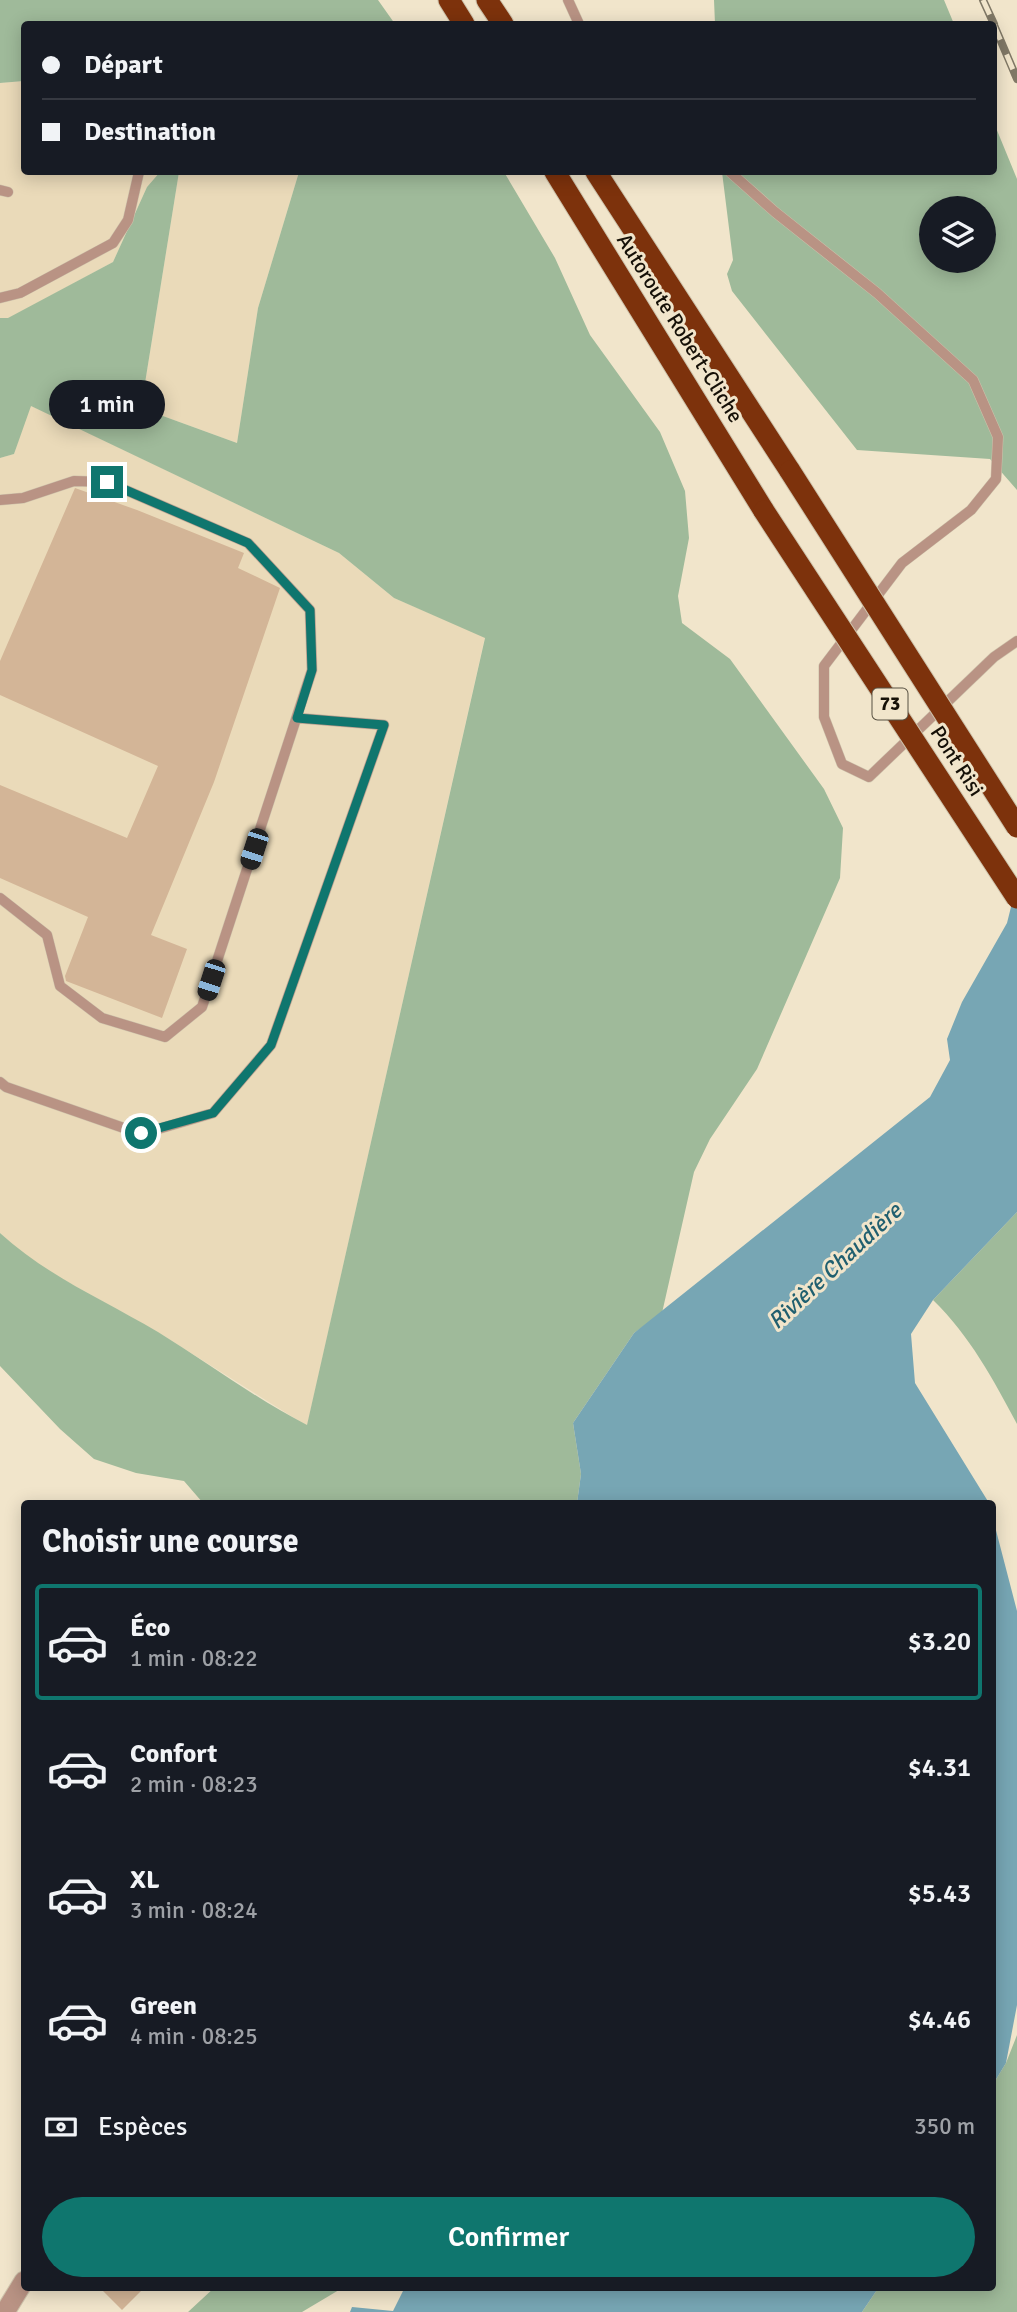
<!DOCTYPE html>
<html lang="fr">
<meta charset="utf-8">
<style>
body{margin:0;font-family:Signika,sans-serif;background:#242831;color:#f1f3f6;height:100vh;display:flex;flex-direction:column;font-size:26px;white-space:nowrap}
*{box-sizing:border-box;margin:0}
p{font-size:23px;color:#9ea1a6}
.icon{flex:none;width:38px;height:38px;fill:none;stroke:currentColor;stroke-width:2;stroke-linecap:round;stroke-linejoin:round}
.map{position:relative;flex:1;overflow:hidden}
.sheet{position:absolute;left:21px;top:1500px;width:975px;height:791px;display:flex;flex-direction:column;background:#171b24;border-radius:7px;box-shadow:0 4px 18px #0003}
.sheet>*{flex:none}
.hud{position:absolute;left:21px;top:21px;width:976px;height:154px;border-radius:7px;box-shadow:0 4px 18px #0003;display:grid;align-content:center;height:154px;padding:0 21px;background:#171b24}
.fabs{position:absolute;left:919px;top:196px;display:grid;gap:14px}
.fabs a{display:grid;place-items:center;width:77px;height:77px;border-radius:50%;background:#171b24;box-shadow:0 4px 18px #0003;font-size:35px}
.end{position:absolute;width:32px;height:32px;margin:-16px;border:9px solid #0f766e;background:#fff;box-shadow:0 0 0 4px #fff}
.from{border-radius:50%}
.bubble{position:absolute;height:49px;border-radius:24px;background:#171b24;box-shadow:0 4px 18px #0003;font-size:23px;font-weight:600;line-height:49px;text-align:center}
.car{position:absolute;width:21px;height:42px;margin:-21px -10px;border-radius:9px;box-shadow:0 0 5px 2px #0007;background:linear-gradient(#222 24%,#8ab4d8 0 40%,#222 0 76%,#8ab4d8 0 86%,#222 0)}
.hud b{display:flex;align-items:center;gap:24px;height:66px;font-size:26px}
.hud b+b{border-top:2px solid #363941}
.hud i{width:18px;height:18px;background:#f1f3f6}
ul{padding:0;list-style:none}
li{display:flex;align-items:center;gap:21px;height:116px;margin:0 14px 10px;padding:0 7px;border:4px solid transparent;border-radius:7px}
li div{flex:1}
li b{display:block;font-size:26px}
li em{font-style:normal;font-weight:600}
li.selected{border-color:#0f766e}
li>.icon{width:63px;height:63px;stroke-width:1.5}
h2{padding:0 21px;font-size:32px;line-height:84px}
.pay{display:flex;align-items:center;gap:18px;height:77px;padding:0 21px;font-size:26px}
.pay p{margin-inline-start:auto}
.button{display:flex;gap:14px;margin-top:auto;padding:14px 21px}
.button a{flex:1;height:80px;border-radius:42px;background:#0f766e;color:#fff;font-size:28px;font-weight:600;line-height:80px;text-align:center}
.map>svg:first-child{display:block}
.built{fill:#eadab9}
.forest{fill:#9fba9a;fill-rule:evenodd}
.water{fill:#77a6b4}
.building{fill:#d3b597}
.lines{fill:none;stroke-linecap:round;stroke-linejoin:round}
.lane-casing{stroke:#cec3ac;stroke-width:11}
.street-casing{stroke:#cec3ac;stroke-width:21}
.highway-casing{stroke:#cec3ac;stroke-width:23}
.lane{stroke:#b99384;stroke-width:10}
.street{stroke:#b99384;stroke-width:19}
.highway{stroke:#7d320c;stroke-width:21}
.rail-casing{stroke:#807866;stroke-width:8}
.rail{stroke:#f1e5cb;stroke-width:5;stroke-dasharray:16;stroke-linecap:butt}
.highway-bridge-casing{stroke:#cec3ac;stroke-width:23;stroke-linecap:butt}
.highway-bridge{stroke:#7d320c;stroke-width:21}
.route{stroke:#0f766e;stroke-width:9}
.labels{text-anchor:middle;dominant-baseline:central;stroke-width:6;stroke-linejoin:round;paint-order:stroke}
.shield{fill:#f1e5cb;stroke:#575042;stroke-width:2}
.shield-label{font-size:19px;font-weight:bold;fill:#151007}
.street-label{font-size:21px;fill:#151007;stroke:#f1e5cb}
.water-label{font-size:23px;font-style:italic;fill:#205f6f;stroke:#f1e5cb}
</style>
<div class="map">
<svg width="1017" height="2312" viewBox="0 0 1017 2312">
<rect width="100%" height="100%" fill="#f1e5cb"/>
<!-- built -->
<path class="built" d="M24,81V172H160L147,187L113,262L8,319L0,318V83Z
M179,172H299L258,308L237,443L141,408Z
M30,405L339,553L394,598L485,637L307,1426L156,1331L55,1275L23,1254L0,1233V458L14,454Z"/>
<!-- forest -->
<path class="forest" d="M0,0H378L395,24H24V81L0,83Z
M714,0H944L954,24H715Z
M994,123L1017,179V490L990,459L857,450L732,291L727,274L733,260L722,172H994ZM931,208H984V261H931Z
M160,172H179L141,408L237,443L258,308L299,172H504L555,258L590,335L660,432L685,491L689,538L678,596L682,623L730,659L824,789L843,828L840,878L757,1069L710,1139L694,1172L662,1313L634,1333L573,1423L581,1474L577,1503H203L184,1481L136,1473L94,1459L60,1429L0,1366V1233C47,1276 104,1300 158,1332C207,1362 256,1399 307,1425L485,638L394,598L339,553L31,406L14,454L0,458V318H8L113,262L147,187Z
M1017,1212V1424C993,1379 970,1336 933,1300Z
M1017,2035V2312H862L879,2287H992V2086L1006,2063Z
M215,2287H344L302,2312H188Z"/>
<!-- water -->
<path class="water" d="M1017,883V1212L933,1300L911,1334L915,1383L989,1503H577L581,1474L573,1423L634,1333L930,1097L950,1060L947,1039L962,1002L1007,923Z
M992,1515L1017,1611V2005L1006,2063L992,2086Z
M405,2287H879L862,2312H350L352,2307L393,2311Z"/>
<!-- building -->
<path class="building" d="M75,488L137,510L244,553L238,568L280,588L214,782L151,935L187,949L162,1018L66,981L65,976L88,917L0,878V785L127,838L158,766L0,695V661Z
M99,2287H145L122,2310Z"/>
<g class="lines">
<!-- lane casing -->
<g class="lane-casing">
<path id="lane" d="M568,0L579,24
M730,172L775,212L877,293L973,380L998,437L996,479L971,510L902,563L824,666V717L842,764L869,777L994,657L1017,641
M0,190L8,192
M0,298L20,293L113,243L128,220L139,172
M0,500L23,498L74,481L107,482L248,543L310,610L312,670L202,1007L165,1037L102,1018L60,986L47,935L0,898
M0,1082L6,1087L141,1134L213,1113L271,1045L384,725L297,718"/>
</g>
<!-- street casing -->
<g class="street-casing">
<path id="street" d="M5,2312L24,2281"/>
</g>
<!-- highway casing -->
<g class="highway-casing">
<path id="highway" d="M449,0L464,24
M487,0L503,24
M555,172L764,511
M596,172L790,471"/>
</g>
<!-- lane -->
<use href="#lane" class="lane"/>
<!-- street -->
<use href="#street" class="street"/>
<!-- highway -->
<use href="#highway" class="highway"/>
<!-- rail casing -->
<g class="rail-casing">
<path id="rail" d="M983,0L994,24
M994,25L1017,79"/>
</g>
<!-- rail -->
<use href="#rail" class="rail"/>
<!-- highway-bridge casing -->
<g class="highway-bridge-casing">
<path id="highway-bridge" d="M790,471L1017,827
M764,511L1017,898"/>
</g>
<!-- highway-bridge -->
<use href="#highway-bridge" class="highway-bridge"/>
</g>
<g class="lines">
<!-- route -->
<path class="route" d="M107,482L248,543L310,610L312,670L297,718L384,725L271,1045L213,1113L141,1133"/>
</g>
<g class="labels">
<!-- shield labels -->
<rect class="shield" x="872.5" y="688.5" width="35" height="31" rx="5"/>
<g class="shield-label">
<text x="890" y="704">73</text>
</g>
<!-- street labels -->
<g class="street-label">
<text transform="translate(680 328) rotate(58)">Autoroute Robert-Cliche</text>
<text transform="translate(957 761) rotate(57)">Pont Risi</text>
</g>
<!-- water labels -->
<g class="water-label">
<text transform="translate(835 1266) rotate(-43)">Rivière Chaudière</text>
</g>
</g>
</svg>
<div class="fabs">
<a><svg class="icon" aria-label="layers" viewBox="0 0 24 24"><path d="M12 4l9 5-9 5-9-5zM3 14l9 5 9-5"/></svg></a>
</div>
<i class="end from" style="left:141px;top:1133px"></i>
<i class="end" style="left:107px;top:482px"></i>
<div class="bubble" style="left:49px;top:380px;width:116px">1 min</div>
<i class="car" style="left:254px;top:849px;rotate:198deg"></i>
<i class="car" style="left:211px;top:980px;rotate:198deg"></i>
<div class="hud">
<b><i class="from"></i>Départ</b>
<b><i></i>Destination</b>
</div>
<section class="sheet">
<h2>Choisir une course</h2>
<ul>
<li class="selected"><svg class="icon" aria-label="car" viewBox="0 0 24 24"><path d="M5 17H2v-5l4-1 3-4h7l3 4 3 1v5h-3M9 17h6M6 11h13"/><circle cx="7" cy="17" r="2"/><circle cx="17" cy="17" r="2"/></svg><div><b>Éco</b><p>1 min · 08:22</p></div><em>$3.20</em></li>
<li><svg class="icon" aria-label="car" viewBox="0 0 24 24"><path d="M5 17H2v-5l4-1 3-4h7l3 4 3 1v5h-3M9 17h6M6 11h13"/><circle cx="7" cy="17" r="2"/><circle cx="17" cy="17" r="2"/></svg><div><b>Confort</b><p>2 min · 08:23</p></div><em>$4.31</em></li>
<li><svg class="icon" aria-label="car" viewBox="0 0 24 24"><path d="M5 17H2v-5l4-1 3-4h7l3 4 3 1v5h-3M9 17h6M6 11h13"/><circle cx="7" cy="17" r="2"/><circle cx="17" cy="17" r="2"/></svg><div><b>XL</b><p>3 min · 08:24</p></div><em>$5.43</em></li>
<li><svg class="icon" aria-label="car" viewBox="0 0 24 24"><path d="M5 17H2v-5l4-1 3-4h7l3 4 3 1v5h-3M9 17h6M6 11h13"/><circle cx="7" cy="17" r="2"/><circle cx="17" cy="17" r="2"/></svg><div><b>Green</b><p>4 min · 08:25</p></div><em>$4.46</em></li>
</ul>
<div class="pay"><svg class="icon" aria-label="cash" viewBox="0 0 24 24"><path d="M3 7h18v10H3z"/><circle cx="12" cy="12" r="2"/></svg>Espèces<p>350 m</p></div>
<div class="button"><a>Confirmer</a></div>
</section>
</div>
